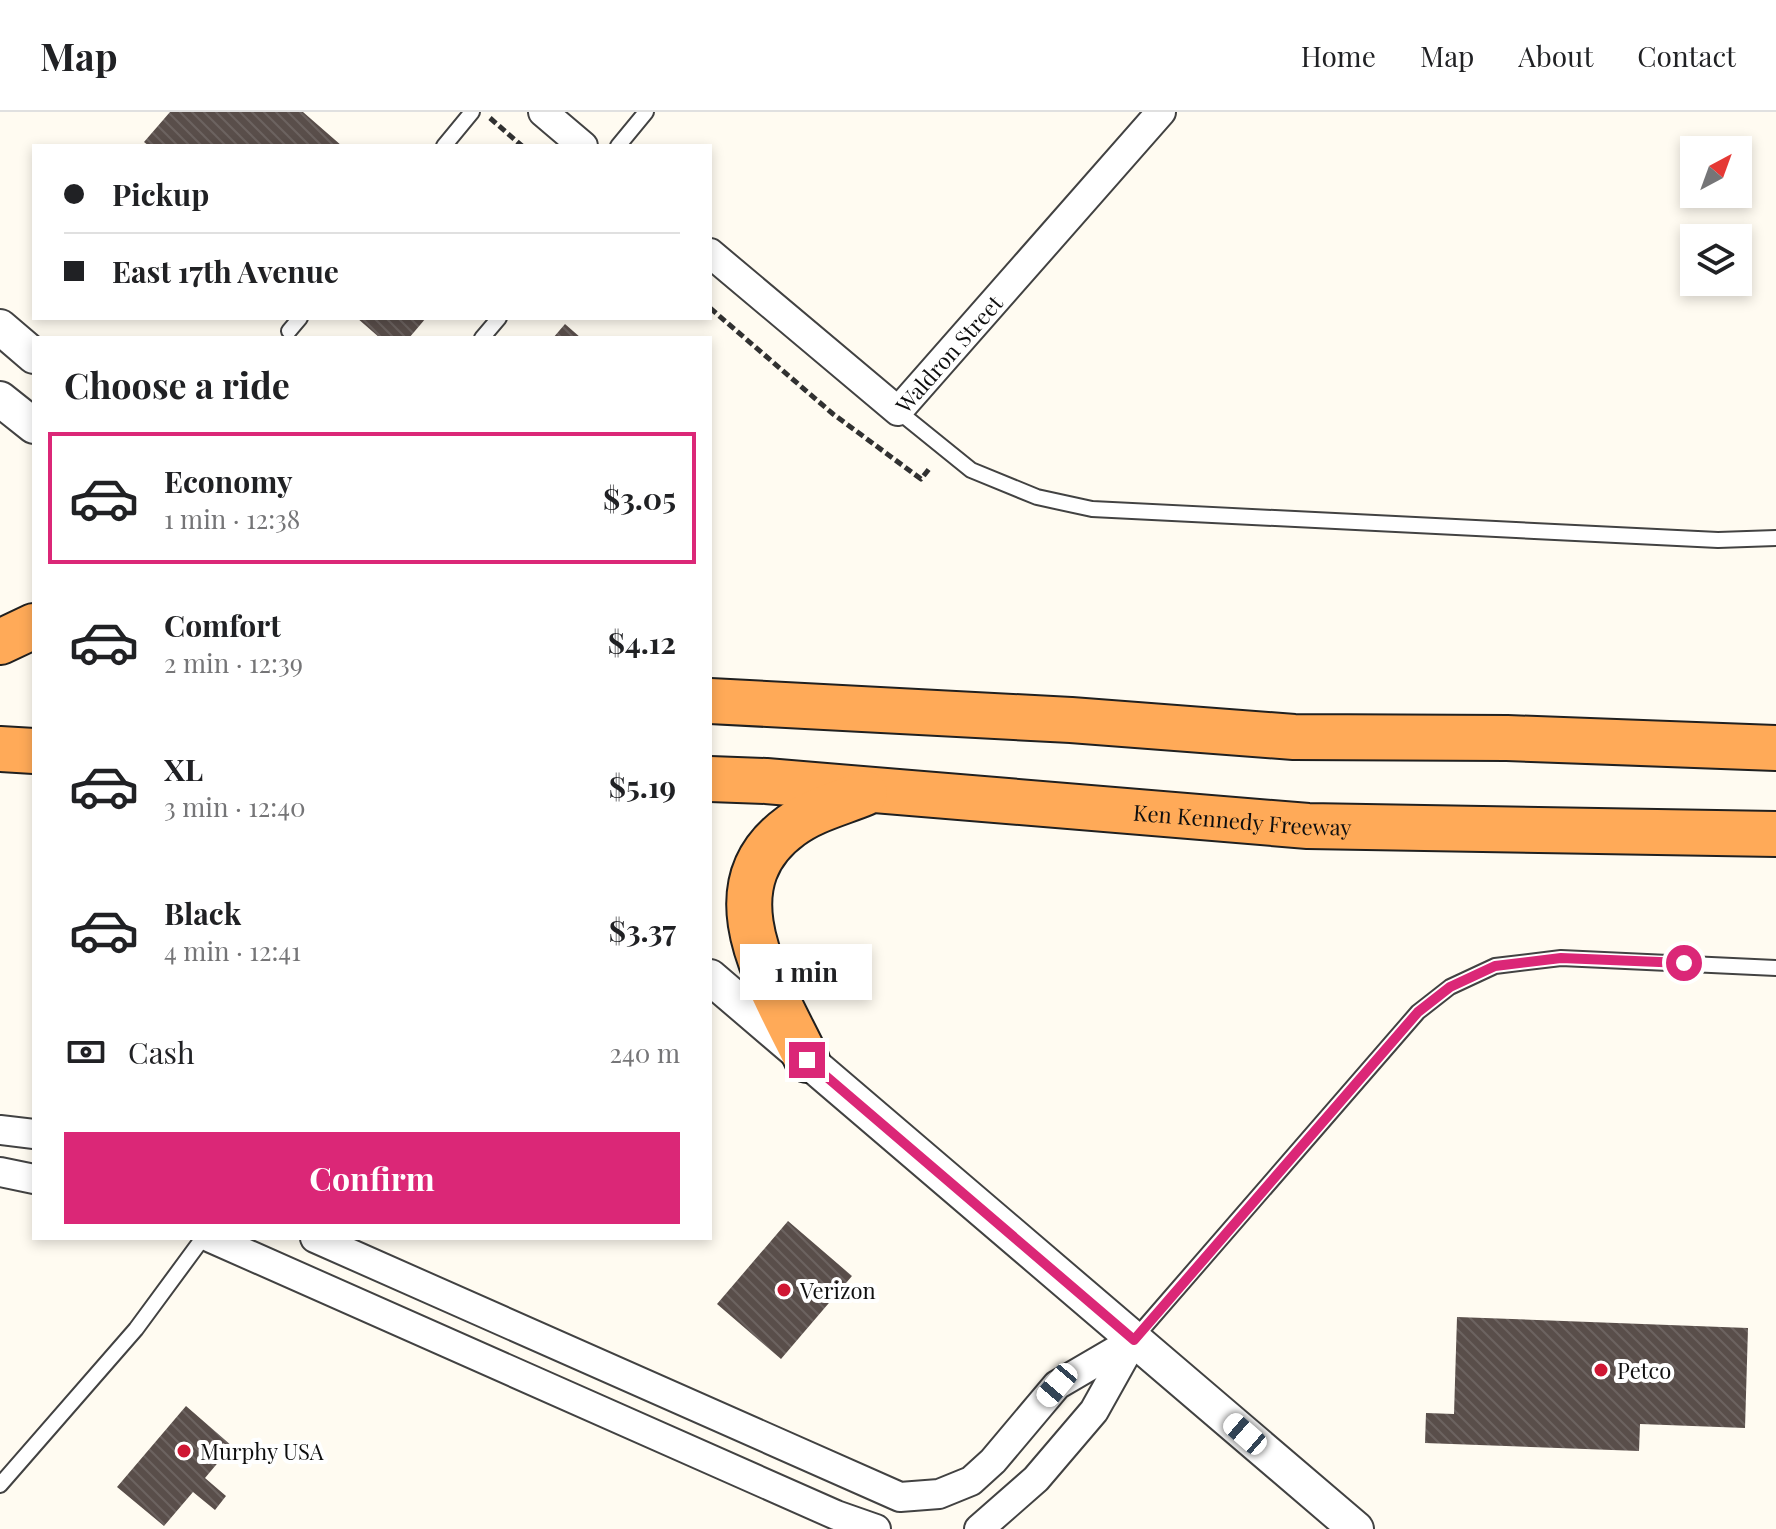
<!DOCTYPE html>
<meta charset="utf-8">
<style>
body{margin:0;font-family:"Playfair Display",serif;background:#f2f2f2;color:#202124;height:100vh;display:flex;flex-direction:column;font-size:30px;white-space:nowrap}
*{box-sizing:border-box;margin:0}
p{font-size:26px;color:#757577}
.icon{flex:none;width:44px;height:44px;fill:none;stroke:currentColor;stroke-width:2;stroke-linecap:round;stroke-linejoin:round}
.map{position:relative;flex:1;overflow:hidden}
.panel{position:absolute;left:32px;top:224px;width:680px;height:904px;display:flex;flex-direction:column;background:#fff;border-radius:0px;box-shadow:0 4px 12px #0003}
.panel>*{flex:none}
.guide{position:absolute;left:32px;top:32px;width:680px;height:176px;border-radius:0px;box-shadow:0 4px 12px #0003;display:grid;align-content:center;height:176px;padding:0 32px;background:#fff}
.needle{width:52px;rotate:41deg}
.tools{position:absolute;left:1680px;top:24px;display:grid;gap:16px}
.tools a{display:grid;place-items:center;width:72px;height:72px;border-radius:0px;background:#fff;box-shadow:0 4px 12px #0003;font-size:40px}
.end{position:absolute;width:36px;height:36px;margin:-18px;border:10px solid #db2777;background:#fff;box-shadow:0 0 0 4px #fff}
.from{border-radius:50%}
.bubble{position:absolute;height:56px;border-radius:0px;background:#fff;box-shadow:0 4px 12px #0003;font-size:26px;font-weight:700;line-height:56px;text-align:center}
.car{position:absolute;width:24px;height:48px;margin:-24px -12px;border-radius:10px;box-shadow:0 0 6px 2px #0007;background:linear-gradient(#fff 24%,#345 0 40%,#fff 0 76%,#345 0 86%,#fff 0)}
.guide b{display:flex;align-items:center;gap:28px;height:76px;font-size:30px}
.guide b+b{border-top:2px solid #e0e0e0}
.guide i{width:20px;height:20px;background:#202124}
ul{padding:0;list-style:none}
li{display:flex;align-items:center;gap:24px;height:132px;margin:0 16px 12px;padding:0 16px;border:4px solid transparent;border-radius:0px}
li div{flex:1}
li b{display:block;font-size:30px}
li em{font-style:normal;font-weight:700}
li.selected{border-color:#db2777}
li>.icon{width:72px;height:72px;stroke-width:1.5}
h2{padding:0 32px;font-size:36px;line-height:96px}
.pay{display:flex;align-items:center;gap:20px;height:88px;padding:0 32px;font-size:30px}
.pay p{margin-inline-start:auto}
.cta{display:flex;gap:16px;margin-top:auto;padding:16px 32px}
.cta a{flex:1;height:92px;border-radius:0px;background:#db2777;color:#fff;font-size:32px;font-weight:700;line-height:92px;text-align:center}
header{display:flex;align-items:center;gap:48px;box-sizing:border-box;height:112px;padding:0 40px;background:#fff;border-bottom:2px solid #e0e0e0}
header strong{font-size:38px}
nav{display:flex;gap:44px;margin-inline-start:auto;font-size:28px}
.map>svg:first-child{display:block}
.building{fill:url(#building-back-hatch)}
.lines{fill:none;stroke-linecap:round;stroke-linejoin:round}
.service-casing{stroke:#424242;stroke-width:18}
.minor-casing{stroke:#424242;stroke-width:32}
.tertiary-casing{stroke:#424242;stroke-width:38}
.trunk-casing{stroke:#202020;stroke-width:48}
.path{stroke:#313131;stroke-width:5;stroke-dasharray:8 4;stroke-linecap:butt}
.service{stroke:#fff;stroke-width:14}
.minor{stroke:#fff;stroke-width:28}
.tertiary{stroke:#fff;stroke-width:34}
.trunk{stroke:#ffaa58;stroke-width:44}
.route{stroke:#db2777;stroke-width:10}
.poi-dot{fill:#cf1733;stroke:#fff;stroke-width:3}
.labels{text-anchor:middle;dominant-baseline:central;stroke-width:8;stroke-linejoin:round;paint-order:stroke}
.street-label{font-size:22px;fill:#0f0f0f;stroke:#fff}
.poi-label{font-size:22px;fill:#0f0f0f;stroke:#fff;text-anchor:start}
</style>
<header>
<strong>Map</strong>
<nav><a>Home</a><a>Map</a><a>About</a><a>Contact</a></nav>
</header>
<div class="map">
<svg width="1776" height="1417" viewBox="0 0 1776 1417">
<defs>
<pattern id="building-back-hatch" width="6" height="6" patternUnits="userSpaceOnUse" patternTransform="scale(2)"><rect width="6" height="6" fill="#594e4a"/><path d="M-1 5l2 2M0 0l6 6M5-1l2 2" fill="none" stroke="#6c6360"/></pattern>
</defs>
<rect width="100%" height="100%" fill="#fffbf1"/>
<!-- building -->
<path class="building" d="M170,0H303L342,34H149L144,30Z
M357,206H426L409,226H380Z
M565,212L581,226H553Z
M788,1109L852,1164L781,1247L717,1192Z
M1457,1205L1748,1216L1745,1316L1640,1312L1639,1339L1425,1331L1426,1301L1454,1302Z
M186,1294L232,1334L205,1366L226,1384L215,1398L193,1380L164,1414L117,1375Z"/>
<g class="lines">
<!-- service casing -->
<g class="service-casing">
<path id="service" d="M444,34L472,0
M618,34L646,0
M289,219L300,206
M482,226L499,206
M898,299L971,358L1037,385L1092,397L1718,428L1776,426
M1134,1227L1418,900L1450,875L1495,854L1561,846L1776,856
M0,1373L136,1217L203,1126"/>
</g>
<!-- minor casing -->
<g class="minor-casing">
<g id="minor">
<path d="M543,0L583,34"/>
<path id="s1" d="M710,141L898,299L1161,0"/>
<path d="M0,1018L34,1022"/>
<path d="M0,1060L34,1067"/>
<path d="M211,1126L836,1403L876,1417"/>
<path d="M315,1126L900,1385L939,1382L971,1369L993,1349L1057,1273L1134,1228"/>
<path d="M979,1417L1036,1367L1094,1299L1132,1231"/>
</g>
</g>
<!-- tertiary casing -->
<g class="tertiary-casing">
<path id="tertiary" d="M0,215L34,244
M0,287L34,314
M710,865L1356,1417"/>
</g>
<!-- trunk casing -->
<g class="trunk-casing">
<g id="trunk">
<path d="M0,530L34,514"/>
<path d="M710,589L1071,608L1294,625L1507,626L1776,636"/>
<path d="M0,637L34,639"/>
<path id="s2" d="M710,667L766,669L1308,714L1776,722"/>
<path d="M807,948C773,876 705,777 791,714C812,698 841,691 865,681"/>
</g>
</g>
<!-- path -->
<path class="path" d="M490,6L522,34
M710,196L833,302L921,367L929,357"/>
<!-- service -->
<use href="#service" class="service"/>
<!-- minor -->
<use href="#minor" class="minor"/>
<!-- tertiary -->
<use href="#tertiary" class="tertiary"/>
<!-- trunk -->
<use href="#trunk" class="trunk"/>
</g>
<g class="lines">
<!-- route -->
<path class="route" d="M807,948L1134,1228L1418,900L1450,875L1495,854L1561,846L1684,851"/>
</g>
<!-- markers -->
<g class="poi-dot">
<circle cx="784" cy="1178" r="8"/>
<circle cx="1601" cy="1258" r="8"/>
<circle cx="184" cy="1339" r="8"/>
</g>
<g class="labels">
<!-- street labels -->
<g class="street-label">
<text stroke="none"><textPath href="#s1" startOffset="322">Waldron Street</textPath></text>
<text stroke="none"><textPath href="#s2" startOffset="534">Ken Kennedy Freeway</textPath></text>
</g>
<!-- poi labels -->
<g class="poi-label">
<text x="800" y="1178">Verizon</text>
<text x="1617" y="1258">Petco</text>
<text x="200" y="1339">Murphy USA</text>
</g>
</g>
</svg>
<div class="tools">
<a><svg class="needle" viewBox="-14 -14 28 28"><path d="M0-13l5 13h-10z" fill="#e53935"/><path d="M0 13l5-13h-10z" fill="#757577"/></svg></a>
<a><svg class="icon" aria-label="layers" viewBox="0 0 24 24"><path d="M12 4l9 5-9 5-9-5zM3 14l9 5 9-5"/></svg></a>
</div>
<i class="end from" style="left:1684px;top:851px"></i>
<i class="end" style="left:807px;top:948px"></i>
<div class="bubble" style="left:740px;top:832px;width:132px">1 min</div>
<i class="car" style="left:1057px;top:1273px;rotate:220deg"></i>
<i class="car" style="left:1245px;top:1322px;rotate:311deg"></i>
<div class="guide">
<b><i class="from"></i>Pickup</b>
<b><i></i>East 17th Avenue</b>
</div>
<section class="panel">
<h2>Choose a ride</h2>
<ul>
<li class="selected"><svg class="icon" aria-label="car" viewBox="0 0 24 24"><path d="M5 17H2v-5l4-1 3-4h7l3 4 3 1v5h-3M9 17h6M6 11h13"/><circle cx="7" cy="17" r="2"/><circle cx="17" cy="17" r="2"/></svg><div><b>Economy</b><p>1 min · 12:38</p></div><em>$3.05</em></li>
<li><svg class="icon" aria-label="car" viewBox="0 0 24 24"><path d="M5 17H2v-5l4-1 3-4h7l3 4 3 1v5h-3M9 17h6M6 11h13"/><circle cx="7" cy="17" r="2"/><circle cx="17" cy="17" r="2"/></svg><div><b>Comfort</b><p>2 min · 12:39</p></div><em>$4.12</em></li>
<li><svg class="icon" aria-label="car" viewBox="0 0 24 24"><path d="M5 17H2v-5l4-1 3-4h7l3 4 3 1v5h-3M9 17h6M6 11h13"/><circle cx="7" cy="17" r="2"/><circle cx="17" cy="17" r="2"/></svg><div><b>XL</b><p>3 min · 12:40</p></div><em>$5.19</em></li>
<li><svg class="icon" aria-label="car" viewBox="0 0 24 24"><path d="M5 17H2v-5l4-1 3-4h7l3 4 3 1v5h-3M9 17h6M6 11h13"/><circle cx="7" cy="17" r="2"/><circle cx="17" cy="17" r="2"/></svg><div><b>Black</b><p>4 min · 12:41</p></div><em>$3.37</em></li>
</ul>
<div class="pay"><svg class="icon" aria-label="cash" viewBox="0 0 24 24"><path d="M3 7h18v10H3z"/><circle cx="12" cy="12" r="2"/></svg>Cash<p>240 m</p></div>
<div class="cta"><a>Confirm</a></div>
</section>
</div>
